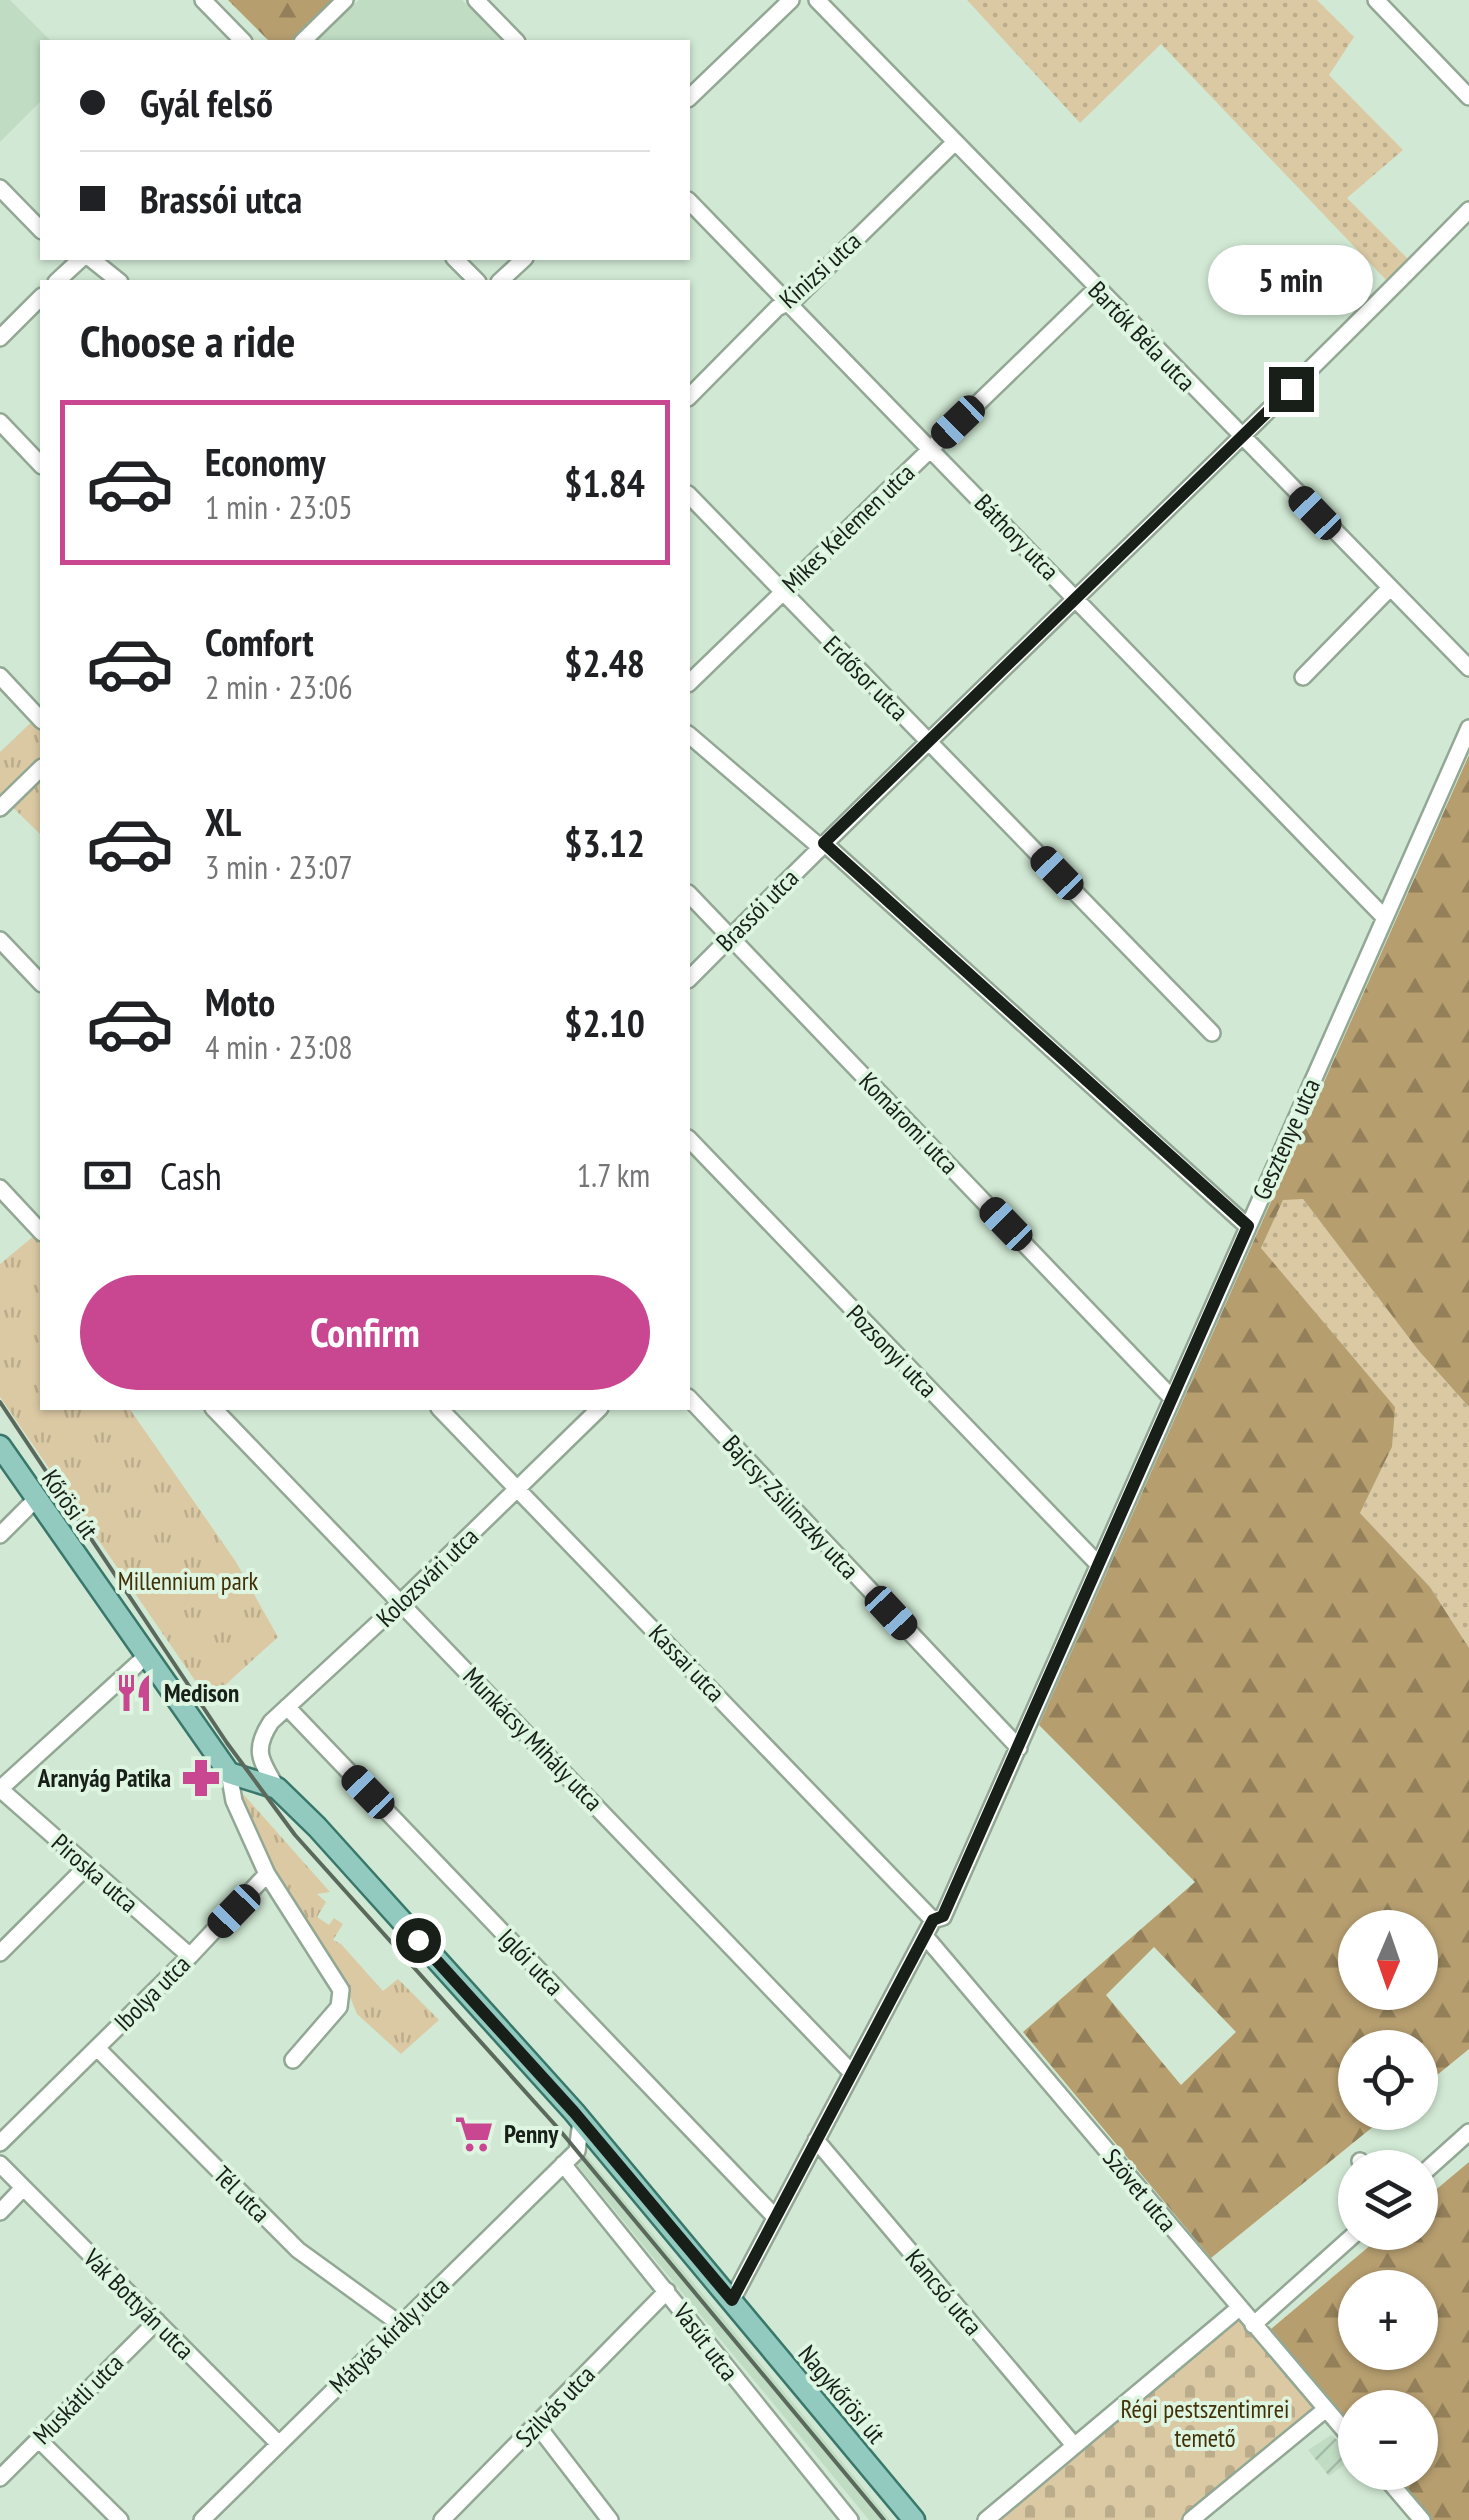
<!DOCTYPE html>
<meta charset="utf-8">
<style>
body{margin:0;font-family:"PT Sans Narrow",sans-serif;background:#f2f2f2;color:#202124;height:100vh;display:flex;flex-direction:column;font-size:38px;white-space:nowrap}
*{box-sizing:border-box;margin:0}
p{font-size:32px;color:#757577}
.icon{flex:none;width:55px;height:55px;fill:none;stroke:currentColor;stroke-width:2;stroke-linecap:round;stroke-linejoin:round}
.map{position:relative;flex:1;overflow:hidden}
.side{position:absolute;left:40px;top:280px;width:650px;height:1130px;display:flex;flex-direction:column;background:#fff;border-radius:0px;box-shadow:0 2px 8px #0004}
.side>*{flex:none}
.hud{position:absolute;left:40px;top:40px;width:650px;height:220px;border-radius:0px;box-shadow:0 2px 8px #0004;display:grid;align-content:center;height:220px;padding:0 40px;background:#fff}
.needle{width:65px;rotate:182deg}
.fabs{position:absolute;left:1338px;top:1910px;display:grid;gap:20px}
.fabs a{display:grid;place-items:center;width:100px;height:100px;border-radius:50%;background:#fff;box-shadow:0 2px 8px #0004;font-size:50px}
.end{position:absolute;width:45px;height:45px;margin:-22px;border:12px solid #171f18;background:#fff;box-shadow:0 0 0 5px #fff}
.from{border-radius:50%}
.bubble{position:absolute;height:70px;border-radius:35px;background:#fff;box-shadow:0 2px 8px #0004;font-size:32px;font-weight:700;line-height:70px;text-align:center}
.car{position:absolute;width:30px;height:60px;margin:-30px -15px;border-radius:12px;box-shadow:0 0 8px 2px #0007;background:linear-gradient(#222 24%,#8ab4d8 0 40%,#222 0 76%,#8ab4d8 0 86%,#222 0)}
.hud b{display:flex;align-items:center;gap:35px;height:95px;font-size:38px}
.hud b+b{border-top:2px solid #e0e0e0}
.hud i{width:25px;height:25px;background:#202124}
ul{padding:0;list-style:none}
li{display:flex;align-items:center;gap:30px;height:165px;margin:0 20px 15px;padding:0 20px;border:5px solid transparent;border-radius:0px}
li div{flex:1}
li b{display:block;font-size:38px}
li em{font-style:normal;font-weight:700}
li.active{border-color:#c94790}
li>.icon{width:90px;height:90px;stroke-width:1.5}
h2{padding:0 40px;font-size:45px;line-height:120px}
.pay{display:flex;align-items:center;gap:25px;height:110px;padding:0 40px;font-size:38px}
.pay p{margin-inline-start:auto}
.action{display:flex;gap:20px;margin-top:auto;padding:20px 40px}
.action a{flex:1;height:115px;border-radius:60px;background:#c94790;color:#fff;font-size:40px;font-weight:700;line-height:115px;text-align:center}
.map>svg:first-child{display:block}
.built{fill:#c0dcc3}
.industrial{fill:url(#industrial-furrows)}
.grass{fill:url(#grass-dots)}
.forest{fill:url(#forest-firs);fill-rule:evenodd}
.cemetery{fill:url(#cemetery-stones)}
.park{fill:url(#park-tufts)}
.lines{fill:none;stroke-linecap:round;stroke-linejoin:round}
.minor-casing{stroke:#92a894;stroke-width:20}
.major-casing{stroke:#38776a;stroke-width:25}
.minor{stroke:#fff;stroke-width:15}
.major{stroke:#92cac0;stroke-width:20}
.rail{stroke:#5b695c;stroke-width:4}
.route{stroke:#171f18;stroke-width:12}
.labels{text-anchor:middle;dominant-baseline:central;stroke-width:8;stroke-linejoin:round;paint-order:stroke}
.street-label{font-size:25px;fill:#171f18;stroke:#def6e1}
.park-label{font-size:25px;fill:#423108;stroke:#def6e1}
.poi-label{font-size:25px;font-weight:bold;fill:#171f18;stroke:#def6e1;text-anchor:start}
</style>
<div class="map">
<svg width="1469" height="2520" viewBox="0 0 1469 2520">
<defs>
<pattern id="industrial-furrows" width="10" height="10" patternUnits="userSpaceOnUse" patternTransform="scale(2.5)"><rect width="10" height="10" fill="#c0dcc3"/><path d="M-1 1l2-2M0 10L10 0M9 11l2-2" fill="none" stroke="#a4bca7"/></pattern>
<pattern id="grass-dots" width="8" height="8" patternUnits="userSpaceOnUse" patternTransform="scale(2.5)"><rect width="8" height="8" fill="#dbc9a4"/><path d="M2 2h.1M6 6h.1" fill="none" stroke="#bbac8c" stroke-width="1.8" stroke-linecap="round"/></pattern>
<pattern id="forest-firs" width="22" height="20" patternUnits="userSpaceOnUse" patternTransform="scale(2.5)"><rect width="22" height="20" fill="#b69e6f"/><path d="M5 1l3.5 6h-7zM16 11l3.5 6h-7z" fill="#93805a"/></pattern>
<pattern id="cemetery-stones" width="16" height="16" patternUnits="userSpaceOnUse" patternTransform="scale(2.5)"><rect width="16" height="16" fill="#dbc9a4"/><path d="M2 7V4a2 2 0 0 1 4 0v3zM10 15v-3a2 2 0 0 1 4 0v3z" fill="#bbac8c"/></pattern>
<pattern id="park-tufts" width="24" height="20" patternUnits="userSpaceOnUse" patternTransform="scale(2.5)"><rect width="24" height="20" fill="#dbc9a4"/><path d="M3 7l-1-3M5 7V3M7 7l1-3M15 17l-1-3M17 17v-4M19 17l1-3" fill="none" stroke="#bbac8c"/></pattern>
</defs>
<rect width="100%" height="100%" fill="#d1e9d4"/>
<!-- built -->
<path class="built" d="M0,0H10L52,42H42V100L0,142Z
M359,0H462L504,42H314Z
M574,2141L727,2323L890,2520H869L564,2149Z"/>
<!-- industrial -->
<path class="industrial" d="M1331,2435L1348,2449L1352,2459L1329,2476L1308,2450Z"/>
<!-- grass -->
<path class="grass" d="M967,0H1317L1354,37L1329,75L1403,150L1347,198L1411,262L1388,282L1161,44L1080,123Z
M1283,1199H1303L1419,1351L1469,1407V1648L1430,1587L1360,1513L1392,1447V1415L1261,1248Z"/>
<!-- forest -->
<path class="forest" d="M228,0H332L290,42H270Z
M1469,755V1407L1419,1351L1303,1199L1283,1200L1261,1248L1395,1407L1392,1447L1360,1513L1430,1587L1469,1648V2049L1420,2089V2048H1355V2112L1390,2113L1211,2258L1023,2032L1195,1882L1039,1725ZM1355,1928H1420V1992H1355ZM1154,1947L1236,2032L1181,2085L1106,1995Z
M1469,2162V2520H1430L1390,2473L1420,2472V2408H1355V2430L1271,2329L1385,2233L1420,2232V2203ZM1355,2288H1420V2352H1355Z"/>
<!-- cemetery -->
<path class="cemetery" d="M1239,2308L1326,2409L1191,2520H986Z"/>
<!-- park -->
<path class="park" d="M42,712V831L40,834L0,795V752Z
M35,1235L42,1242V1408H129L236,1562L278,1637L211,1698H207L0,1397V1264Z
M244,1795L330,1892L317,1894L326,1902L317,1917L329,1925L334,1918L343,1924L333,1940L341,1944L383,1991L398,1979L439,2020L401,2054L357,2014L345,1985L275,1880L239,1796Z"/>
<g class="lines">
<!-- minor casing -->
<g class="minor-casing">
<path id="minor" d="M203,0L244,42
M476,0L517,42
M817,0L1469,668
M1376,0L1469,97
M302,42L345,0
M688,99L791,0
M0,188L42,231
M688,200L1385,918
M90,258L120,282
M454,258L478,282
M56,282L82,258
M499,282L525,258
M0,338L42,296
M688,398L777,308L795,299L954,143
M0,422L42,466
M688,494L1212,1033
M0,676L42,721
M1303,677L1389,589
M688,684L1096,289
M688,734L820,847
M0,808L42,767
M824,843L1247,1226
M688,893L1171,1397
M0,940L42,984
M688,980C945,720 1213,471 1469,210
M688,1138L1097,1563
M0,1188L42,1233
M688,1397L1019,1748
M213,1408L852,2073
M439,1408L933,1920
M0,1535L36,1499
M287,1707L775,2217
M277,1788C261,1761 252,1751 271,1722L402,1601L600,1408
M0,1789L190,1956
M0,1789L145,1657
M267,1874L341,1990L339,2007L293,2060
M925,1936L1355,2443
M0,1953L86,1867
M97,2048L298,2250L400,2324
M816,2140L1073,2444
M0,2143L190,1956L267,1874L234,1801L229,1773
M1360,2161L1365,2168
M0,2164L278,2443
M563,2164L850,2520
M1420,2176L1469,2132
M0,2212L23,2188
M732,2300L933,1920L943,1917L1469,728
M1253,2325L1357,2232
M537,2425L610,2520
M38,2439L120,2520
M1381,2472L1422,2520
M0,2478L157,2321
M202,2520L577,2151L581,2121
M442,2520L667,2291
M986,2520L1239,2308
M1191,2520L1326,2409"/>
</g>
<!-- major casing -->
<g class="major-casing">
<path id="major" d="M0,1446L229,1773L277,1788L317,1827L574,2112L914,2520"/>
</g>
<!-- minor -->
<use href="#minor" class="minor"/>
<!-- major -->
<use href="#major" class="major"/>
<!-- rail -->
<path class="rail" d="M0,1402L227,1743L295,1835L557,2127L884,2520"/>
</g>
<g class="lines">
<!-- route -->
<path class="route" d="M418,1940L574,2112L732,2300L933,1920L943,1916L1248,1226L824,843L1291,389"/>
</g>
<!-- icons -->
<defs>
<g id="restaurant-bare" transform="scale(3)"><path d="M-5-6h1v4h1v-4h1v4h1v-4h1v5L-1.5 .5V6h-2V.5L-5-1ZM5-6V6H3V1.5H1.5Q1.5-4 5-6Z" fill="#c94790" stroke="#def6e1" stroke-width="2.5" paint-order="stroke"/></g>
<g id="pharmacy-bare" transform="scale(3)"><path d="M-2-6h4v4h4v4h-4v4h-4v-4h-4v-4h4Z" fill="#c94790" stroke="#def6e1" stroke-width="2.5" paint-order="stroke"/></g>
<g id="supermarket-bare" transform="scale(3)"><path d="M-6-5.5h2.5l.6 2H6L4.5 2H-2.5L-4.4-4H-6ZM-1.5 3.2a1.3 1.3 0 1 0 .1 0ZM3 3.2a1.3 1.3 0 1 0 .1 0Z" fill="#c94790" stroke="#def6e1" stroke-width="2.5" paint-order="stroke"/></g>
</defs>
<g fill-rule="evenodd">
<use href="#restaurant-bare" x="134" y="1693"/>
<use href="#pharmacy-bare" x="201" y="1778"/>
<use href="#supermarket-bare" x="474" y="2134"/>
</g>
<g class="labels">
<!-- street labels -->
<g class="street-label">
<text transform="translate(820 270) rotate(-42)">Kinizsi utca</text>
<text transform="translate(1142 336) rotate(46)">Bartók Béla utca</text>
<text transform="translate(848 528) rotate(-44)">Mikes Kelemen utca</text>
<text transform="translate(1017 537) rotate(46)">Báthory utca</text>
<text transform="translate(866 678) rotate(45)">Erdősor utca</text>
<text transform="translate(757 910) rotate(-45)">Brassói utca</text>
<text transform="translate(909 1123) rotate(46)">Komáromi utca</text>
<text transform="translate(1286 1139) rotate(-66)">Gesztenye utca</text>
<text transform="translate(892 1351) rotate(46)">Pozsonyi utca</text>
<text transform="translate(70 1504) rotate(55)">Kőrösi út</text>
<text transform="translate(791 1507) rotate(47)">Bajcsy-Zsilinszky utca</text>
<text transform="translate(427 1577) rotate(-44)">Kolozsvári utca</text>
<text transform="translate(687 1663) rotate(46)">Kassai utca</text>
<text transform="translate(533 1739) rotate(46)">Munkácsy Mihály utca</text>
<text transform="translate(95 1873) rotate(41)">Piroska utca</text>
<text transform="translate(531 1962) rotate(46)">Iglói utca</text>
<text transform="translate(152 1993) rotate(-45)">Ibolya utca</text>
<text transform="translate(1140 2190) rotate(50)">Szövet utca</text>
<text transform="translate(242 2194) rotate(45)">Tél utca</text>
<text transform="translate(944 2292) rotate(50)">Kancsó utca</text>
<text transform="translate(139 2304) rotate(45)">Vak Bottyán utca</text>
<text transform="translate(389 2335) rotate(-44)">Mátyás király utca</text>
<text transform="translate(706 2342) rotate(53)">Vasút utca</text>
<text transform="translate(842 2394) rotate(50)">Nagykőrösi út</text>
<text transform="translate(78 2399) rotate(-45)">Muskátli utca</text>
<text transform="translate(555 2406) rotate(-46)">Szilvás utca</text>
</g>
<!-- park labels -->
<g class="park-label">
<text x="188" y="1581">Millennium park</text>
<text x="1205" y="2409">Régi pestszentimrei<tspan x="1205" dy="29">temető</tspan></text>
</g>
<!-- poi labels -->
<g class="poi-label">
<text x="164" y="1693">Medison</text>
<text x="171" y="1778" text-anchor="end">Aranyág Patika</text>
<text x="504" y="2134">Penny</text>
</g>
</g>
</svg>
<div class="fabs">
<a><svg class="needle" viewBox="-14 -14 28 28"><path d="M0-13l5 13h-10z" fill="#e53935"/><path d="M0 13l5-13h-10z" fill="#757577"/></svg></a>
<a><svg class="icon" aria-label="locate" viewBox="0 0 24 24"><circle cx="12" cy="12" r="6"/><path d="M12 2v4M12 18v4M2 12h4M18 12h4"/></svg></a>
<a><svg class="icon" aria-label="layers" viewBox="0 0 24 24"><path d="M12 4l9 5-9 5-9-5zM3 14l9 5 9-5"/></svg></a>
<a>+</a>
<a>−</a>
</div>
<i class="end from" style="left:418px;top:1940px"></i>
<i class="end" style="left:1291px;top:389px"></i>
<div class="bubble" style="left:1208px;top:245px;width:165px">5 min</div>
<i class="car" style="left:958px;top:422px;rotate:226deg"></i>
<i class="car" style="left:1315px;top:513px;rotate:316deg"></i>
<i class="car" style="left:1057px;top:873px;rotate:316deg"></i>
<i class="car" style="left:1006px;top:1224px;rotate:316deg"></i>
<i class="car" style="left:891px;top:1613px;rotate:137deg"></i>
<i class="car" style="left:368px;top:1792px;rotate:316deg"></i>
<i class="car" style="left:234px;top:1911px;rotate:224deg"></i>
<div class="hud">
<b><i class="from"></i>Gyál felső</b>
<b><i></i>Brassói utca</b>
</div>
<section class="side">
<h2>Choose a ride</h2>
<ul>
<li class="active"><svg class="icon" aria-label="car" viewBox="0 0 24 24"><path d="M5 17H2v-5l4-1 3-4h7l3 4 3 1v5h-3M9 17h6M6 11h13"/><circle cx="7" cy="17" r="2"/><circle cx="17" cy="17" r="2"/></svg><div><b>Economy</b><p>1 min · 23:05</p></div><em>$1.84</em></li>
<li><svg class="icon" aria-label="car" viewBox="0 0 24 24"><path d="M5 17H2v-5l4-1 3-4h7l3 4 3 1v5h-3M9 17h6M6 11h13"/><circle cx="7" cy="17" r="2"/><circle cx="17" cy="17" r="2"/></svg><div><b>Comfort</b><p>2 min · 23:06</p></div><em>$2.48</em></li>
<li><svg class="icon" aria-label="car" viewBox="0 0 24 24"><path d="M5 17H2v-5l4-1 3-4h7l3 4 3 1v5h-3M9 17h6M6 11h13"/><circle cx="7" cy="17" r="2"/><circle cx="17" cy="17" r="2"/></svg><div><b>XL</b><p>3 min · 23:07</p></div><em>$3.12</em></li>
<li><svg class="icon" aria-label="car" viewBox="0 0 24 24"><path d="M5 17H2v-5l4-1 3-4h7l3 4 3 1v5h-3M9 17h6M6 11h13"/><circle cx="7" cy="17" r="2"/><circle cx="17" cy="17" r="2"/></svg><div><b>Moto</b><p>4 min · 23:08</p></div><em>$2.10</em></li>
</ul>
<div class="pay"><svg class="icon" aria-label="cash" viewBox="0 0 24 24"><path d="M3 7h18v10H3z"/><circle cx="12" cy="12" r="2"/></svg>Cash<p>1.7 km</p></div>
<div class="action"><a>Confirm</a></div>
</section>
</div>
